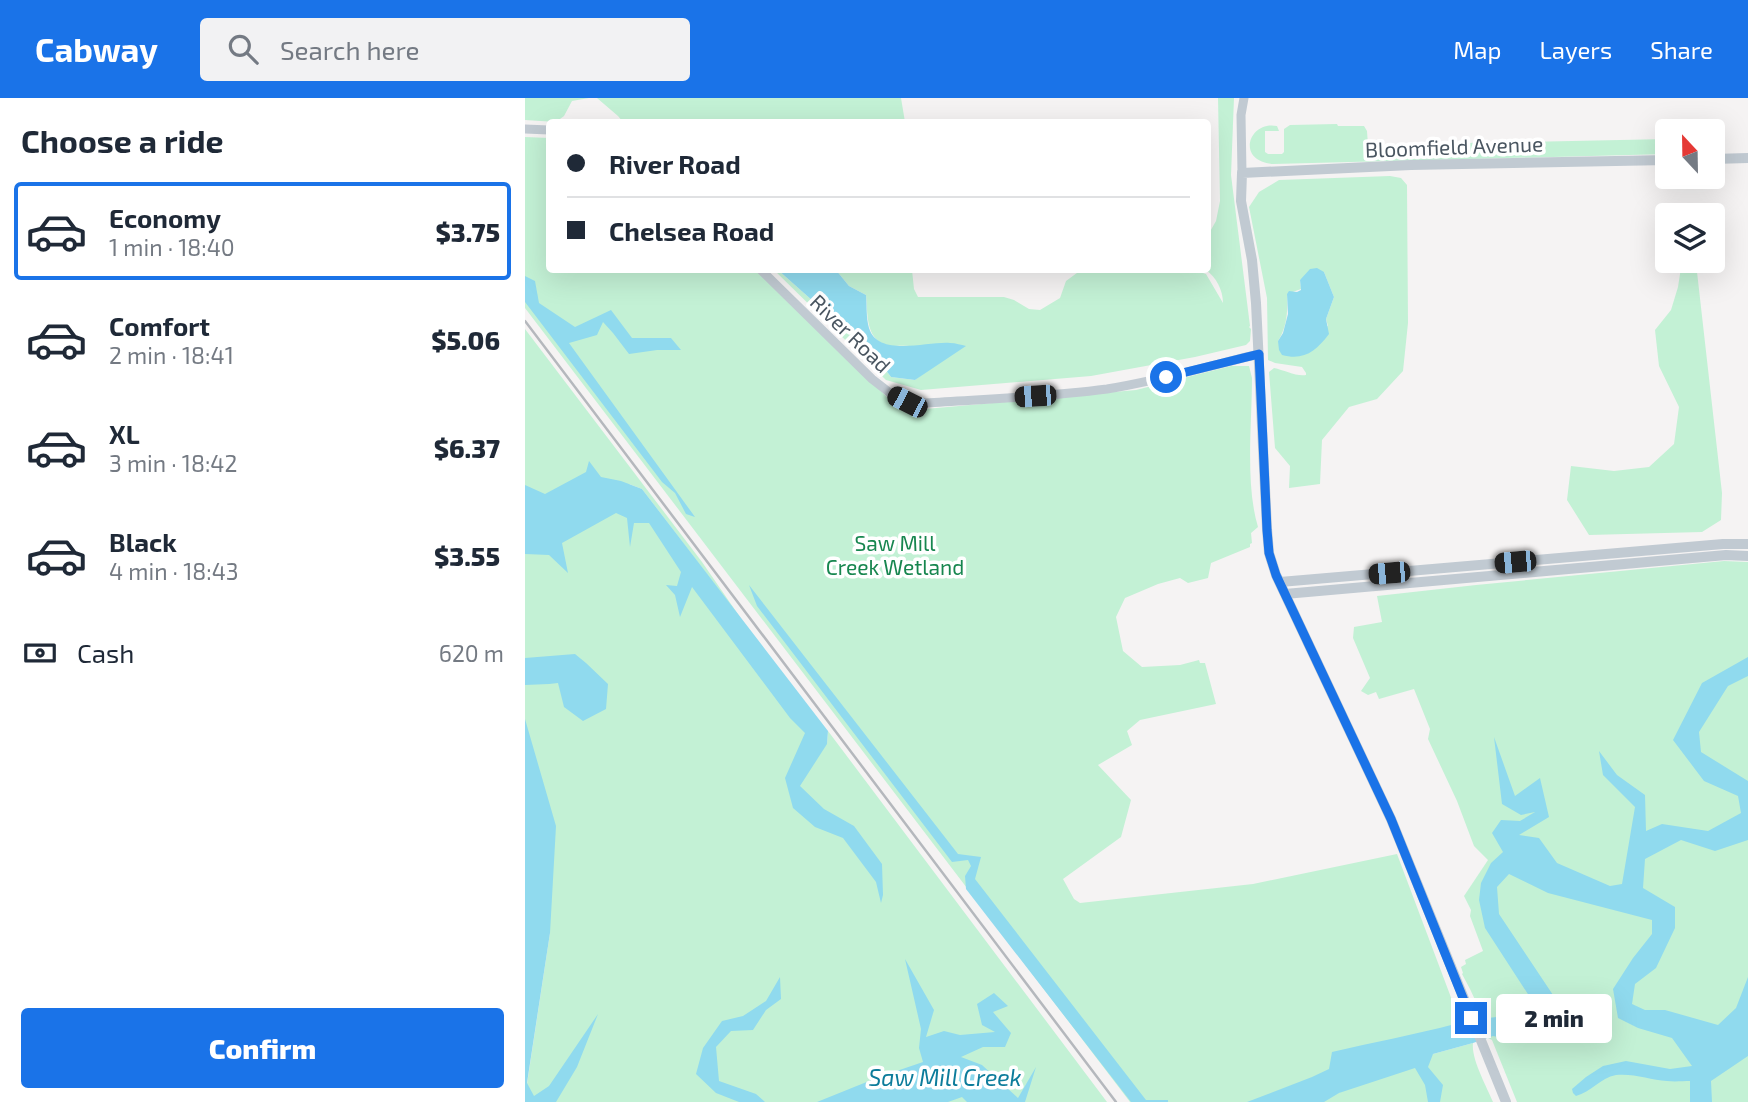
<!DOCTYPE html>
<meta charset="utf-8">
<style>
body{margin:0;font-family:"Exo 2",sans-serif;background:#f2f2f3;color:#1f2937;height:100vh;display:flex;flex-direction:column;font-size:26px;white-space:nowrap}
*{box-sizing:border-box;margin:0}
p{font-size:23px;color:#747a83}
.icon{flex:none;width:38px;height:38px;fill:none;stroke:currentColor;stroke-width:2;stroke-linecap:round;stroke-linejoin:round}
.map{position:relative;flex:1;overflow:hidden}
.side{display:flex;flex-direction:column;background:#fff;width:525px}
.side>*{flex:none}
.hud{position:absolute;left:21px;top:21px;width:665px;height:154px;border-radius:7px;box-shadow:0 7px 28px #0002;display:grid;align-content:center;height:154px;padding:0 21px;background:#fff}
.needle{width:46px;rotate:338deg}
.controls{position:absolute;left:1130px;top:21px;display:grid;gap:14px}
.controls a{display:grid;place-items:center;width:70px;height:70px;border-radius:7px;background:#fff;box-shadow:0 7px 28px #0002;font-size:35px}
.end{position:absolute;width:32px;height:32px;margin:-16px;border:9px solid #1a73e8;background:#fff;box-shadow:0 0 0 4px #fff}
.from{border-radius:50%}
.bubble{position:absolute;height:49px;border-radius:7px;background:#fff;box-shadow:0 7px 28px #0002;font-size:23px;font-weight:800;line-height:49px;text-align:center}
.car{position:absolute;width:21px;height:42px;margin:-21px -10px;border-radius:9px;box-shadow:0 0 5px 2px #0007;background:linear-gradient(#222 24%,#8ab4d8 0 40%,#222 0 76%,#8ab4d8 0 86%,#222 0)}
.hud b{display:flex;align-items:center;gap:24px;height:66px;font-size:26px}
.hud b+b{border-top:2px solid #e0e1e3}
.hud i{width:18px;height:18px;background:#1f2937}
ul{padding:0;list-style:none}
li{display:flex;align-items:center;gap:21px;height:98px;margin:0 14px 10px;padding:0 7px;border:4px solid transparent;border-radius:7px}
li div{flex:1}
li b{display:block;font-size:26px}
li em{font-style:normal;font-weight:800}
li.selected{border-color:#1a73e8}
li>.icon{width:63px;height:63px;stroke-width:1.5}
h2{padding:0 21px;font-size:32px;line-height:84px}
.pay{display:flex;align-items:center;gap:18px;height:77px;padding:0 21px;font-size:26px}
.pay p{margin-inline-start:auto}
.button{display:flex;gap:14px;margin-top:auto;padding:14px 21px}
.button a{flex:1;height:80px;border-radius:7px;background:#1a73e8;color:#fff;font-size:28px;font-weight:800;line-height:80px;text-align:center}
header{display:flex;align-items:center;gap:42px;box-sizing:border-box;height:98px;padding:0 35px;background:#1a73e8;color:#fff}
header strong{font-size:33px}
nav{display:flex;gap:38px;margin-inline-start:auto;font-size:24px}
.search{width:490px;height:63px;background:#f2f2f3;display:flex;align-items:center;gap:18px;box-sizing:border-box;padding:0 24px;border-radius:7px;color:#747a83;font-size:26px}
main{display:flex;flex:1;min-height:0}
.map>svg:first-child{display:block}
.green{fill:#c3f1d5;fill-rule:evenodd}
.water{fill:#90daee}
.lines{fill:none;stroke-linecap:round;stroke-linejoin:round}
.minor{stroke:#c1cad2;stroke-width:9}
.tertiary{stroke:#c1cad2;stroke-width:10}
.rail{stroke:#b5b8bd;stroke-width:2.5}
.route{stroke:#1a73e8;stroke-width:9}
.labels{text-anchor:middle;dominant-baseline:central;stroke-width:7;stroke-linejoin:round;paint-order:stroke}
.street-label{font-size:21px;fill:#4a5661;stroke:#fff}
.park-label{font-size:21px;fill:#17864f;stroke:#fff}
.water-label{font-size:23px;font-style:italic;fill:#0c7c9b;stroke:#fff}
</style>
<header>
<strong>Cabway</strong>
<div class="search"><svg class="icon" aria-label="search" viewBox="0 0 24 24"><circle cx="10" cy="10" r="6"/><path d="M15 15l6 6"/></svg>Search here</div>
<nav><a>Map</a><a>Layers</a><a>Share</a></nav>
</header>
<main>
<section class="side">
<h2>Choose a ride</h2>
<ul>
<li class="selected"><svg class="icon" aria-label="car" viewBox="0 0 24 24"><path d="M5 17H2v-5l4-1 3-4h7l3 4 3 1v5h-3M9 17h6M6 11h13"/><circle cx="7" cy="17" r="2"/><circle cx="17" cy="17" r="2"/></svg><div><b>Economy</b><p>1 min · 18:40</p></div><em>$3.75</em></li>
<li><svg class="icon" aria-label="car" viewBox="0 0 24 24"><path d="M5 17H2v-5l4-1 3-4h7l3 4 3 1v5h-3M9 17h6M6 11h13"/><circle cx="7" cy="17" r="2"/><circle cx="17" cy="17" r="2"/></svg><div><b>Comfort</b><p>2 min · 18:41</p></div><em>$5.06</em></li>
<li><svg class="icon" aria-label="car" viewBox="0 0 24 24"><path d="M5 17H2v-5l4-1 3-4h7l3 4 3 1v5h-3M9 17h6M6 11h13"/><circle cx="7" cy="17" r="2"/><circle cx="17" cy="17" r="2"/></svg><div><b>XL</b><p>3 min · 18:42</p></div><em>$6.37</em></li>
<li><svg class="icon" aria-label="car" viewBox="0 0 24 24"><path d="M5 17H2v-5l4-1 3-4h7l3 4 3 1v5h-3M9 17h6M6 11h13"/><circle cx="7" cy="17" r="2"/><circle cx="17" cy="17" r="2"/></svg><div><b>Black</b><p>4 min · 18:43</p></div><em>$3.55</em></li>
</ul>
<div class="pay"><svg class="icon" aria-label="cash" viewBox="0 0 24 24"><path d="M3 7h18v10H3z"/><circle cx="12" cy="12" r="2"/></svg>Cash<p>620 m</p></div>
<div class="button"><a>Confirm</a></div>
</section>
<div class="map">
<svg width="1223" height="1004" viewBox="0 0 1223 1004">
<rect width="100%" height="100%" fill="#f5f3f3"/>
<!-- green -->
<path class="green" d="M0,0H64L47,3L39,18L31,24L0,22Z
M72,0H376L380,24H98L93,18Z
M693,0H709L706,77L725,228L724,229L726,231L725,243L721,247L670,259L566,278L396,292L361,282L249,172H253L316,228L333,235L366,279L390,282L403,272L384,248C377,247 367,249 361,247C340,240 343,215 341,197L324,188L311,172H387L389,191L393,199H479L489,202L504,211L515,212L535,200L541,183L556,172H669L681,176L698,205C698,192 691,179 681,172H682L683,137L691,123L695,103Z
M812,26L813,28H839L842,33L843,47L1143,41V56L748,66C710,63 724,22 752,28L754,33H740V54L743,56H757L759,54V31L765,27Z
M0,39L24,40V172H231L363,300L376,308L389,312L611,292L706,268H724L727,280C727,326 720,386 733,429L726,435L727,445L725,446V449L686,465L683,480L663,485L655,480L633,486L600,500L591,519L598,553L617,569L655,567L674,562L675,565H680L691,606L615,622L602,633L607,647L573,667L606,702L596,739L538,781L549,801L555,805L728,786L872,756L936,926L942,929H935L734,1004H605L0,210Z
M865,78L876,80L882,87L883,225L878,273L852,301L824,309L797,342L795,386L764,390L765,368L750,350L744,274L749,270C759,272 772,279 781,277V275L777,269L750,265L743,262L742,200L724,109L734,94L754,82ZM799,174L809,199L801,221L803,228L753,243C762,229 763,213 762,196L776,191L775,182Z
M1157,163H1170L1171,165L1197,395L1196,422L1177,434L1064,437L1042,402L1046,368L1089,373L1124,369L1149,346L1154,309L1134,268L1130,232L1146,212L1153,189Z
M0,231L177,464L217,522L117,391L104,386L302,646L303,633L582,1004H11L2,986L25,835L0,622V456H8L0,416Z
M1199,463L1223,464V1004H992L967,942L963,940L965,939L958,922L956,923L958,919L945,891L937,876L938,875L936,869L941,866L940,862L958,853L945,818L946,812L939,798L963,762L949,748L932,703L903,641L905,631L889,591L854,601L851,594L843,597L836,593L845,580L828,540L829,529L857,524L852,498L951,487Z
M948,945C946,961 962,989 968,1004H791L908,956Z"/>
<!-- water -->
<path class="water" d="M792,170L799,174L809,199L801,221L804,236C791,253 779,263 757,257L754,252L753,243L758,235L763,216L762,196L764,193L772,194L776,192L775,182L785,171Z
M253,172H311L324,188L341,197C342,207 341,220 344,230C353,260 403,243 425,245C431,245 436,247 441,248L390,282L366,279L333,235L316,228Z
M0,178L10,183L14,205L50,229L86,212L107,240H146L156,252H132L104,256L88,235L78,224L72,237L44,245L170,419L161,416L150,395L137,384L0,204Z
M64,363L76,379L96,383L117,391L303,633L302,646L275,688L299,711L329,728L357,766L358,797L356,805L351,784L318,740L290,729L268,710L260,680L280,635L265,620L167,489L155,519L150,497L141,487L152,488L156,474L124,425H109L105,449L102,420L91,415L37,445L43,475L24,457L0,456V387L20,396L61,374Z
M224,487L433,756L456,759L450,781L621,1002H643V1004H606L441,791L440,778L446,768L443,762L427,764L232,508Z
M50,556L61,565L83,586L81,611L58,623L39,609L33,585L24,586L0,587V560Z
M1223,559V578L1203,588L1174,634L1176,654L1223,683V742L1190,753L1156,742L1120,761L1118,790L1150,809V830L1131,870L1110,886L1107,906L1120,912H1140L1193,927L1211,910L1223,879V958L1186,983L1187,1004H1165V983C1158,983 1150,984 1142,983C1126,982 1108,975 1091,977C1075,980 1066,994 1051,998L1048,995L1047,991L1061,979L1078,968L1101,963L1145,971L1167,968L1147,940L1113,930L1093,920L1088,891L1108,860L1127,836V822L1023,795L984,776L972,789L974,816L1030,900L1034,919L1023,937L994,944L968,938L948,945L908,956L903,969L918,987L915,1004H903L900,987L890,970L814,995L799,1004H722L787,979L804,971L807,954C848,944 889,937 930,926C943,933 950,923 963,920C974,918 988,919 999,919L1010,907L960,830L954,802L956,785L966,765L978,754L967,735L976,722L995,723L1010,714L996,717L977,706L969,639L990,698L1015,680L1024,719L994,737L1014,740L1032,765L1085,788L1097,786L1110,709L1078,677L1074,653L1092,677L1120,697L1121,733L1137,726L1183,733L1216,715L1213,698L1179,683L1148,642L1177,585Z
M0,621L31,728L25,835L2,985L9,998L24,988L73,916L52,969L31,1004H0Z
M380,861L409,912L401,939L419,933L435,937L470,934L457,927L452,906L469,895L483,908L468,914L486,935L480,949H458L436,959L457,967L493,1000L511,969L500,1004H442L437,999L423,1004H292L354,979L398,964L394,950L396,931Z
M255,879L256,901L241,912L228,932L206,933L191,949L194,983L231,996L240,1004H214L191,995L171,976L178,950L197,923L218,918L241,903Z"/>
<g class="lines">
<!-- minor -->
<path class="minor" d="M0,31L24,32
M717,75L716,17L719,0
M236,172L347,281L365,295L382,304L401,305C461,301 522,299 582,291C633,283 684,268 734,256"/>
<!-- tertiary -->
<path class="tertiary" d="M1188,61L1223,60
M755,484L1198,446H1223
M760,496L1201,457L1223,458
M981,1004L866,721L751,477L744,455L742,431L731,205L727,162L716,103L717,75L886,67L1143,62"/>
<!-- rail -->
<path class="rail" d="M0,223L591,1004"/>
</g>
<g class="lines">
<!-- route -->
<path class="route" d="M641,279L734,256L742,432L744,455L751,477L866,721L946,920"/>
</g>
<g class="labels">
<!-- street labels -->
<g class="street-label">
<text transform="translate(929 48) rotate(-2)">Bloomfield Avenue</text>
<text transform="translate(326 235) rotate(44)">River Road</text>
</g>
<!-- park labels -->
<g class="park-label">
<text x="370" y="444">Saw Mill<tspan x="370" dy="24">Creek Wetland</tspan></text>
</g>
<!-- water labels -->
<g class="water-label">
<text x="420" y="979">Saw Mill Creek</text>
</g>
</g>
</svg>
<div class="controls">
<a><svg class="needle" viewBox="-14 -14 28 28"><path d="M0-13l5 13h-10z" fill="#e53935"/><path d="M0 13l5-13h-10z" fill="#747a83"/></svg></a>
<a><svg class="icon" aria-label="layers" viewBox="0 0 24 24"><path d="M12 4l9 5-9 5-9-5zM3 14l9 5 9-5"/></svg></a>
</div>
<i class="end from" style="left:641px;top:279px"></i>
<i class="end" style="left:946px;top:920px"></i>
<div class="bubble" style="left:971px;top:896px;width:116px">2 min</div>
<i class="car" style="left:510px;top:298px;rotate:266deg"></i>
<i class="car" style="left:382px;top:304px;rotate:297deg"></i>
<i class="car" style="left:990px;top:464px;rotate:265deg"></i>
<i class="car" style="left:864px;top:475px;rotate:265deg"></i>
<div class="hud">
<b><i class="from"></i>River Road</b>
<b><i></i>Chelsea Road</b>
</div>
</div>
</main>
